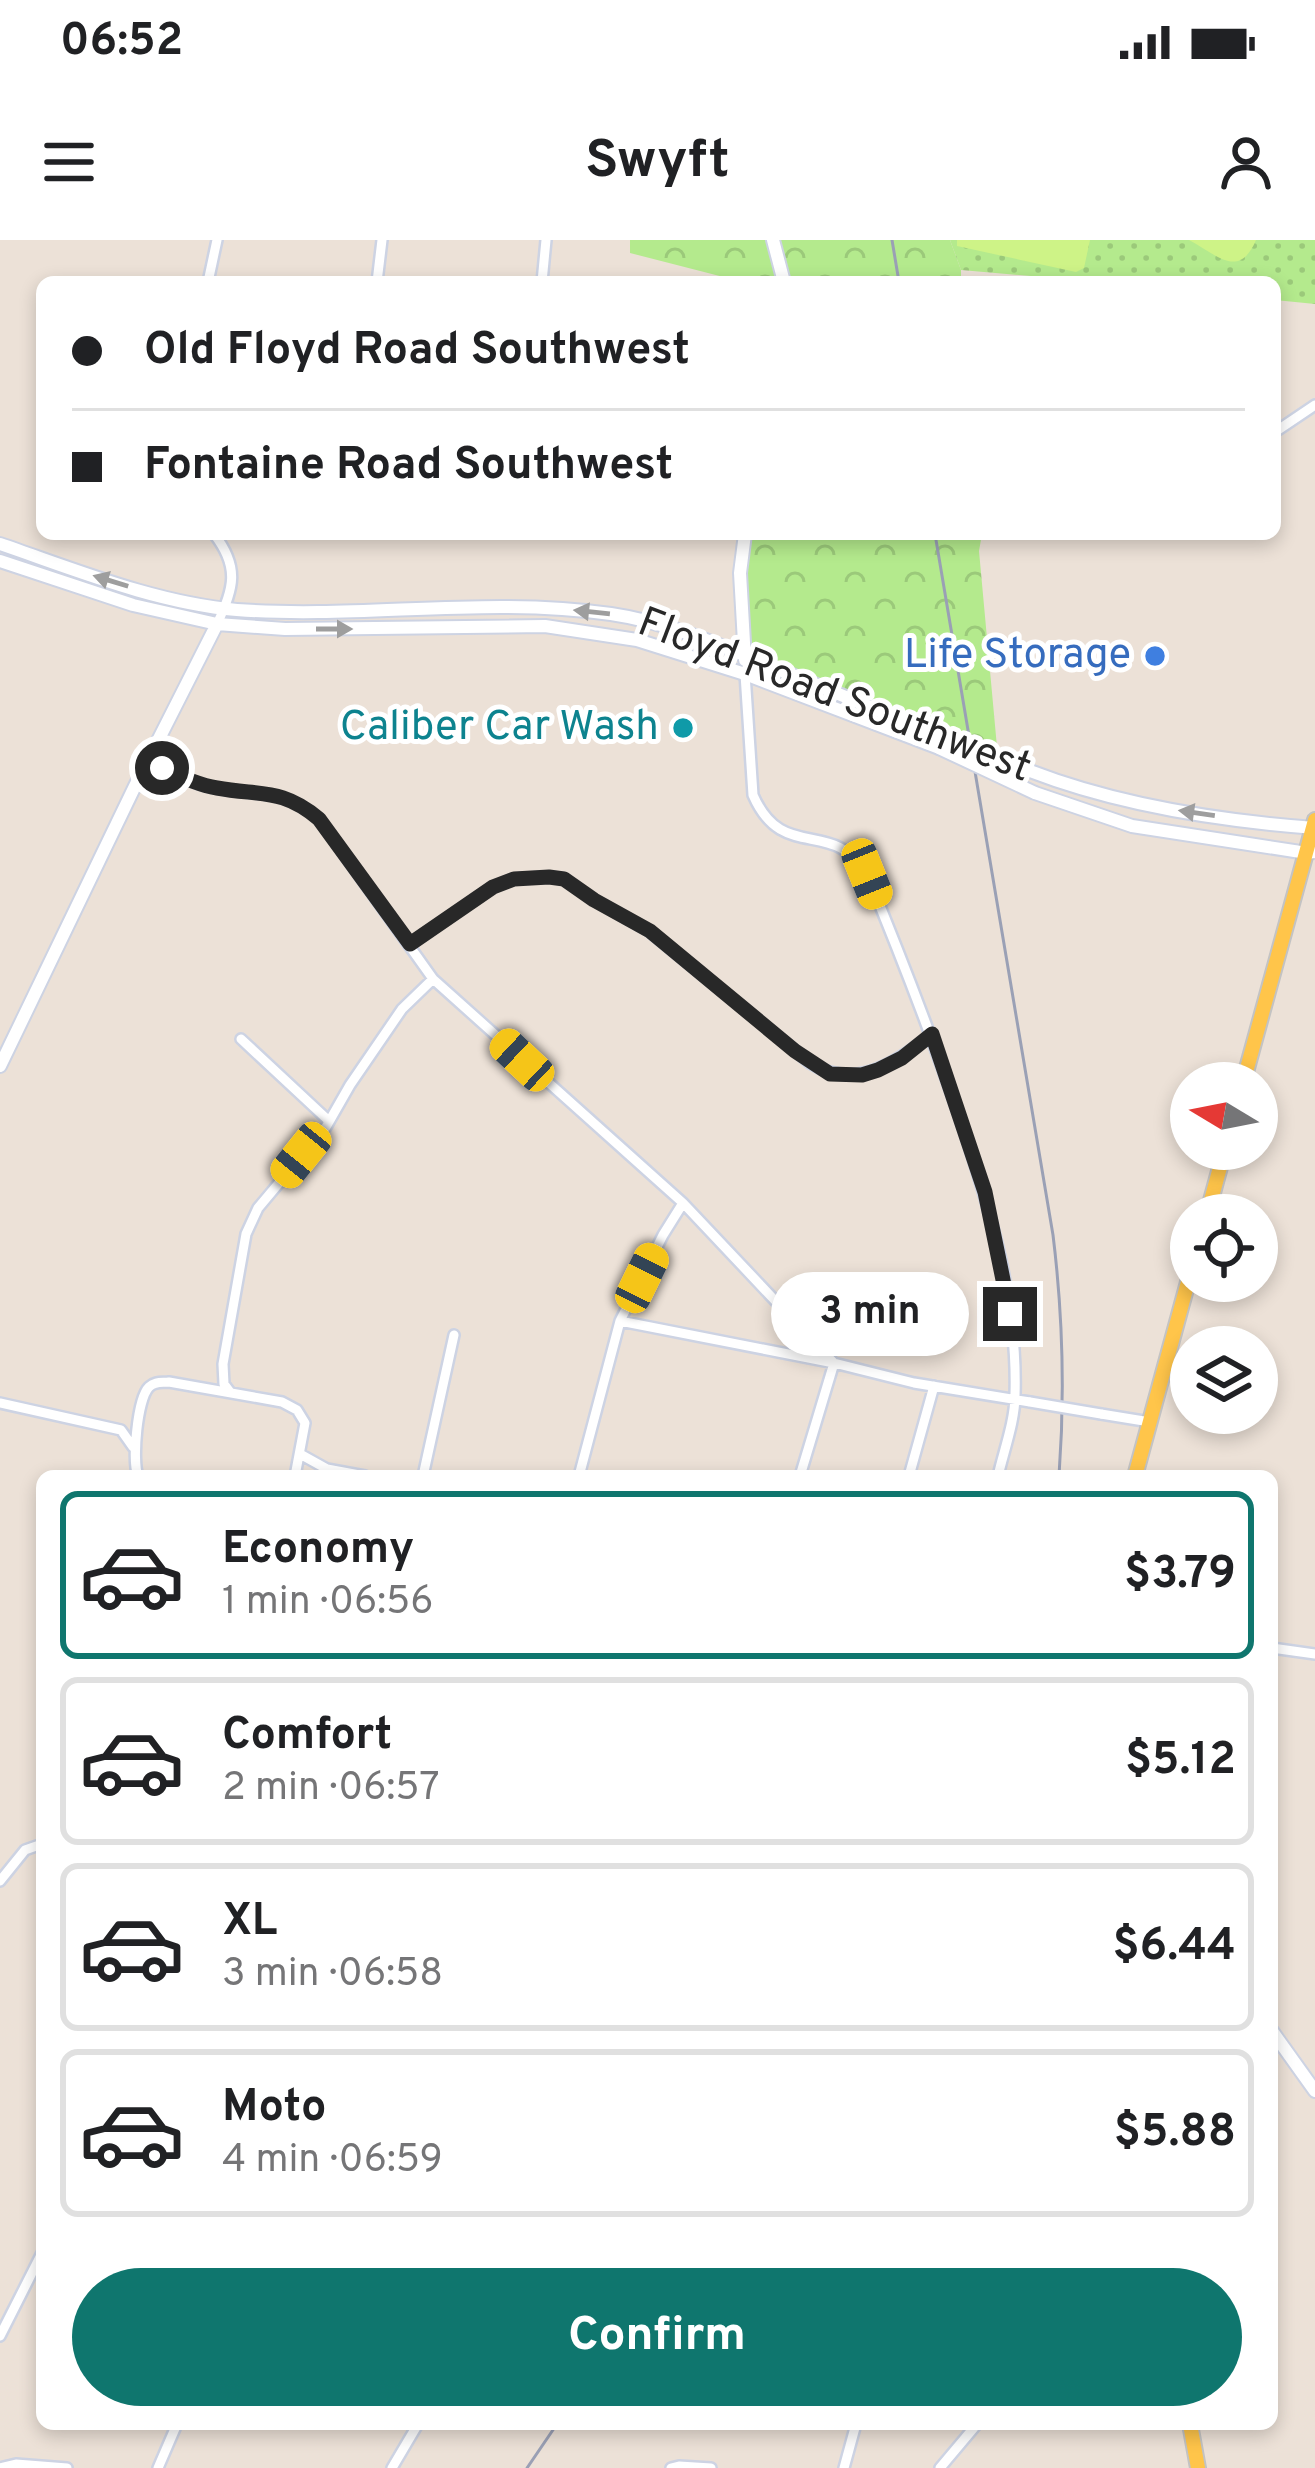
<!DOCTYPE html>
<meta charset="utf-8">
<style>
body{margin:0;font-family:Overpass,sans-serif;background:#f2f2f2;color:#202124;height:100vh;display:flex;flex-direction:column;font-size:45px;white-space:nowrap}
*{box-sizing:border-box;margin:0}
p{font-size:39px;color:#757577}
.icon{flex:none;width:66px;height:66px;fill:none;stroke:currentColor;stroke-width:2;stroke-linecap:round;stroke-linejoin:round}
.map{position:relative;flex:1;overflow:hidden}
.drawer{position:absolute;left:36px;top:1230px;width:1242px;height:960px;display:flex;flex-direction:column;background:#fff;border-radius:18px;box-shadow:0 6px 18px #0003}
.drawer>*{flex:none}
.guide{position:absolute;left:36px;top:36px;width:1245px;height:264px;border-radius:18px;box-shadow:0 6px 18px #0003;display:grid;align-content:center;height:264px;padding:0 36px;background:#fff}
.needle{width:78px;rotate:280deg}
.buttons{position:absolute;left:1170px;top:822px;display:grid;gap:24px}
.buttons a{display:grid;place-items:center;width:108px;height:108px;border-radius:50%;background:#fff;box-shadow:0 6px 18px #0003;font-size:60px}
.end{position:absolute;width:54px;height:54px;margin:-27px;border:15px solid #282828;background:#fff;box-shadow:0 0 0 6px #fff}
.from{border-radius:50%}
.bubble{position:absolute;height:84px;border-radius:42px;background:#fff;box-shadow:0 6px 18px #0003;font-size:39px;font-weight:700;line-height:84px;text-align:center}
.car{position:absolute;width:36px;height:72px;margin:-36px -18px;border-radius:15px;box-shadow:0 0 9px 3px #0007;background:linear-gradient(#f5c518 24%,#345 0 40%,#f5c518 0 76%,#345 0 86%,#f5c518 0)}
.guide b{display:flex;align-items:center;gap:42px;height:114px;font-size:45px}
.guide b+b{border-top:3px solid #e0e0e0}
.guide i{width:30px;height:30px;background:#202124}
ul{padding:21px 0 0;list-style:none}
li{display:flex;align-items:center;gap:36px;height:168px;margin:0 24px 18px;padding:0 12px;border:6px solid #e0e0e0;border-radius:18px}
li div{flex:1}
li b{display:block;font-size:45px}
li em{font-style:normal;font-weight:700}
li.active{border-color:#0f766e}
li>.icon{width:108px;height:108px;stroke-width:1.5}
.primary-button{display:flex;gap:24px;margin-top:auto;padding:24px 36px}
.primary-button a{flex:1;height:138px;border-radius:72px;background:#0f766e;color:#fff;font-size:48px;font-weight:700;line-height:138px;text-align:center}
.status{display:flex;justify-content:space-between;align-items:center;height:84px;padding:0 60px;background:#fff;direction:ltr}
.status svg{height:33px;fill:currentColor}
header{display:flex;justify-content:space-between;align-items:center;height:156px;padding:0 36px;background:#fff;font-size:54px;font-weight:700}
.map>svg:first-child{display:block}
.forest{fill:url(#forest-crowns)}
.park{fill:url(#park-dots)}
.pitch{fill:#cef387}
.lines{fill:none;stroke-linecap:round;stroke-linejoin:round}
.street-casing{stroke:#cdd3e3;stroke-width:14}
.secondary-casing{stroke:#cdd3e3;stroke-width:16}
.primary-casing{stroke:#c3c3c3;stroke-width:18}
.street{stroke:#fff;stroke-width:9}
.secondary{stroke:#fff;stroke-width:12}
.primary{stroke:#ffc54a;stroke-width:14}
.rail{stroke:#9aa0b5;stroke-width:3}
.street-bridge-casing{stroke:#cdd3e3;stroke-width:14;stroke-linecap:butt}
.secondary-bridge-casing{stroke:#cdd3e3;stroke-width:16;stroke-linecap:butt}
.street-bridge{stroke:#fff;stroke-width:9}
.secondary-bridge{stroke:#fff;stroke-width:12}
.oneway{fill:#9e9e9e}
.route{stroke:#282828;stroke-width:15}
.shop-dot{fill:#3f7fe0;stroke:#fff;stroke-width:4.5}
.culture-dot{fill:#0f9aa8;stroke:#fff;stroke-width:4.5}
.labels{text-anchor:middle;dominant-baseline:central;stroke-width:10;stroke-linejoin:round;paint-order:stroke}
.shop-label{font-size:42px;fill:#366cbe;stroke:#fff;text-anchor:end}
.street-label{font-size:42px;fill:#282828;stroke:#fff}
.culture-label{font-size:42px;fill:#0d838f;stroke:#fff;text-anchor:end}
</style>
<div class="status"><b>06:52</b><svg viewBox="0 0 49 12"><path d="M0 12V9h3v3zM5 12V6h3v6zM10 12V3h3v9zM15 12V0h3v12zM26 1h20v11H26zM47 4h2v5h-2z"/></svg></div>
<header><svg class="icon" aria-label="menu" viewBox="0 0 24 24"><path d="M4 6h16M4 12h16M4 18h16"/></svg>Swyft<svg class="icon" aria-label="person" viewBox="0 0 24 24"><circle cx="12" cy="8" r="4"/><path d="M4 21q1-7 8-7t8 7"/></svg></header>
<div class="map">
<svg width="1315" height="2228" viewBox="0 0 1315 2228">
<defs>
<pattern id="forest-crowns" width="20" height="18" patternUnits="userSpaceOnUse" patternTransform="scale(3)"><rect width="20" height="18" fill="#b4ea8d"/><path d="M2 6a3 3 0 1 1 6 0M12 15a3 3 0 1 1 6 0" fill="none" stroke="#9bc97a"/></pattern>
<pattern id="park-dots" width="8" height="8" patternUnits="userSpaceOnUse" patternTransform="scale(3)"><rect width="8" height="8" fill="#b4ea8d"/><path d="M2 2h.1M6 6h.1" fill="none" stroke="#9bc97a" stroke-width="1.8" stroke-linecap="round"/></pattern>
</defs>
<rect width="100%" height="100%" fill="#ece1d7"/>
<!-- forest -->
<path class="forest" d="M630,0H950L961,30V42H743L630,13Z
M751,294H982L979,311L997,507L938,488L746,417L740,377Z"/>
<!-- park -->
<path class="park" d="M950,0H1315V64L1275,60V42H1101L961,30Z"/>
<!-- pitch -->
<path class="pitch" d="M957,0H1090L1084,28L1076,32L957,6Z
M1189,0H1256C1239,40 1217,15 1189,0Z"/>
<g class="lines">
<!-- street casing -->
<g class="street-casing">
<path id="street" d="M208,42L217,0
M377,42L382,0
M542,42L546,0
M1275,192L1315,165
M214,294C240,327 234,349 217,384
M745,434L753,555C783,624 832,576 867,634C900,714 931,794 959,876C989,965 1018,1060 1015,1155C1015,1181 1004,1210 998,1236
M148,521C168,531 188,542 210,547C256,557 279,546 319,579L433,739L683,963L834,1123L914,1143L1030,1162
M410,704L493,647L513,639L549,637L564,639L594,660L649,691L810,823C854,851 896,823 931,795
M241,799L329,881
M620,1081L834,1123L800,1236
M230,1152L224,1144L223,1124L246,994L258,968L326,887L350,845L402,769L433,739
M0,1163L121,1190L133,1207
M1101,1174L1150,1182
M300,1214L327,1229L365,1236
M138,1236C132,1221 137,1159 149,1147C155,1141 162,1143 169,1142L282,1162L297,1170L305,1183L295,1236
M423,1236L454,1095
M579,1236L620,1081L663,995L683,963
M909,1236L934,1146
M1272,1408L1315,1414
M0,1641L25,1610L42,1604
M0,2096L42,2013
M0,2228L16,2224L67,2228
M158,2228L177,2184
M392,2228L418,2184
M671,2228L679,2226L711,2228
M844,2228L856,2184
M940,2228L977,2184"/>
</g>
<!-- secondary casing -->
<g class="secondary-casing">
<path id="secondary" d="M773,0L784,42
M0,304C76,330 156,363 237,370C361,379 487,356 611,374C667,382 723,406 775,428C829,450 882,472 936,494
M0,321L133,365L217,384L285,389L545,386L637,400L745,434L939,508
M745,420L740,333L745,294
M1030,531C1118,565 1221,581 1315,588
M1035,553L1132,586L1307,613L1315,612
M0,826L135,546L217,384
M1272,1791L1315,1851"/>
</g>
<!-- primary casing -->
<g class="primary-casing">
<path id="primary" d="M1243,843L1315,580
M1207,975L1225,909
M1135,1236L1191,1031
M1190,2184L1198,2228"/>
</g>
<!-- street -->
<use href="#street" class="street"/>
<!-- secondary -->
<use href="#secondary" class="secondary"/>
<!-- primary -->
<use href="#primary" class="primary"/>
<!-- rail -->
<path class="rail" d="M892,0L899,42
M935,294L1053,995C1063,1076 1065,1154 1059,1236
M527,2228L557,2184"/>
<!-- street-bridge casing -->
<g class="street-bridge-casing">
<path id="street-bridge" d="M1030,1162L1101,1174"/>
</g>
<!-- secondary-bridge casing -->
<g class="secondary-bridge-casing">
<path id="secondary-bridge" d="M936,494L1030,531
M939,508L1035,553"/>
</g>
<!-- street-bridge -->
<use href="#street-bridge" class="street-bridge"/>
<!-- secondary-bridge -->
<use href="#secondary-bridge" class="secondary-bridge"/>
</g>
<!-- one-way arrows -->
<defs><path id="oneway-solid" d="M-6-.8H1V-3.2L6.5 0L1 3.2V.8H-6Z" transform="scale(3)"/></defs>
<g class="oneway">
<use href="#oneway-solid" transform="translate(111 341) rotate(-163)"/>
<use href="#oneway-solid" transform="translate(592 372) rotate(-174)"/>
<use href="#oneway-solid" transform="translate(334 389)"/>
<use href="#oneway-solid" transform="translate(1197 573) rotate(-172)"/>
</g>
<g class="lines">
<!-- route -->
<path class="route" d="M162,528C180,536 198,545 217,548C261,556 282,548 319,579L410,704L493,647L514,639L549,637L564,639L594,660L650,691L795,811L830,834L862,835L878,830L902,818L932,794L985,952L1010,1074"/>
</g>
<!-- markers -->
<circle class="shop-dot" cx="1155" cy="416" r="12"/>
<circle class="culture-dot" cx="683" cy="488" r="12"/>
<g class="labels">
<!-- shop labels -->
<g class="shop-label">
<text x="1131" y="416">Life Storage</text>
</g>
<!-- street labels -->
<g class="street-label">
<text transform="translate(834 457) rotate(21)">Floyd Road Southwest</text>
</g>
<!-- culture labels -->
<g class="culture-label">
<text x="659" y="488">Caliber Car Wash</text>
</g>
</g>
</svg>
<div class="buttons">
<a><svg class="needle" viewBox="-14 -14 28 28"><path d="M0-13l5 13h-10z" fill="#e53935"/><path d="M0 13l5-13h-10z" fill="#757577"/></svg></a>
<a><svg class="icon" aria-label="locate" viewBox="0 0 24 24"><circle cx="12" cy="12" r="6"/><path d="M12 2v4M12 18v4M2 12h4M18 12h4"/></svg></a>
<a><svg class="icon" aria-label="layers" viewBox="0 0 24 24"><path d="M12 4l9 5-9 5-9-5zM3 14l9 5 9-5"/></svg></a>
</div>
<i class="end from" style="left:162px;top:528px"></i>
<i class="end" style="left:1010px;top:1074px"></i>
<div class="bubble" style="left:771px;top:1032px;width:198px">3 min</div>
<i class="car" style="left:867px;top:634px;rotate:158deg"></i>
<i class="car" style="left:522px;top:820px;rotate:313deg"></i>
<i class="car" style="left:301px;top:915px;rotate:219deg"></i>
<i class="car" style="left:642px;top:1038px;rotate:26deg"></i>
<div class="guide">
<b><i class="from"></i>Old Floyd Road Southwest</b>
<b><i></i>Fontaine Road Southwest</b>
</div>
<section class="drawer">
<ul>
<li class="active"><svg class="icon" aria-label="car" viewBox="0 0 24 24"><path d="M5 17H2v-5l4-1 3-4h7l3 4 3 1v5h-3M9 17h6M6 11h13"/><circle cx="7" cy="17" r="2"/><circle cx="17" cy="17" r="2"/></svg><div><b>Economy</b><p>1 min · 06:56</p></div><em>$3.79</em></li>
<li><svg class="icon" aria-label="car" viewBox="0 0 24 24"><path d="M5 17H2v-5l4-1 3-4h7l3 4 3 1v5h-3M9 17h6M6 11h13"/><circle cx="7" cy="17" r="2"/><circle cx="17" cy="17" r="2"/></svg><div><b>Comfort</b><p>2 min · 06:57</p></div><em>$5.12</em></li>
<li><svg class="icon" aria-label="car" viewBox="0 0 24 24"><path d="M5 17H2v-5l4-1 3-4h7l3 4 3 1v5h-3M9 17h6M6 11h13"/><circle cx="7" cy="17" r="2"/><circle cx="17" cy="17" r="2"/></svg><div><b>XL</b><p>3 min · 06:58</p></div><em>$6.44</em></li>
<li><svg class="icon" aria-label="car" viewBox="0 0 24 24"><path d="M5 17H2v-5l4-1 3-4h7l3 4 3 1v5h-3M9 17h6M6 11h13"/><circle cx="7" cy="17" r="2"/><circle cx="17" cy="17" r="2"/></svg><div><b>Moto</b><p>4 min · 06:59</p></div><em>$5.88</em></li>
</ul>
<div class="primary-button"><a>Confirm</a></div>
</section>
</div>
